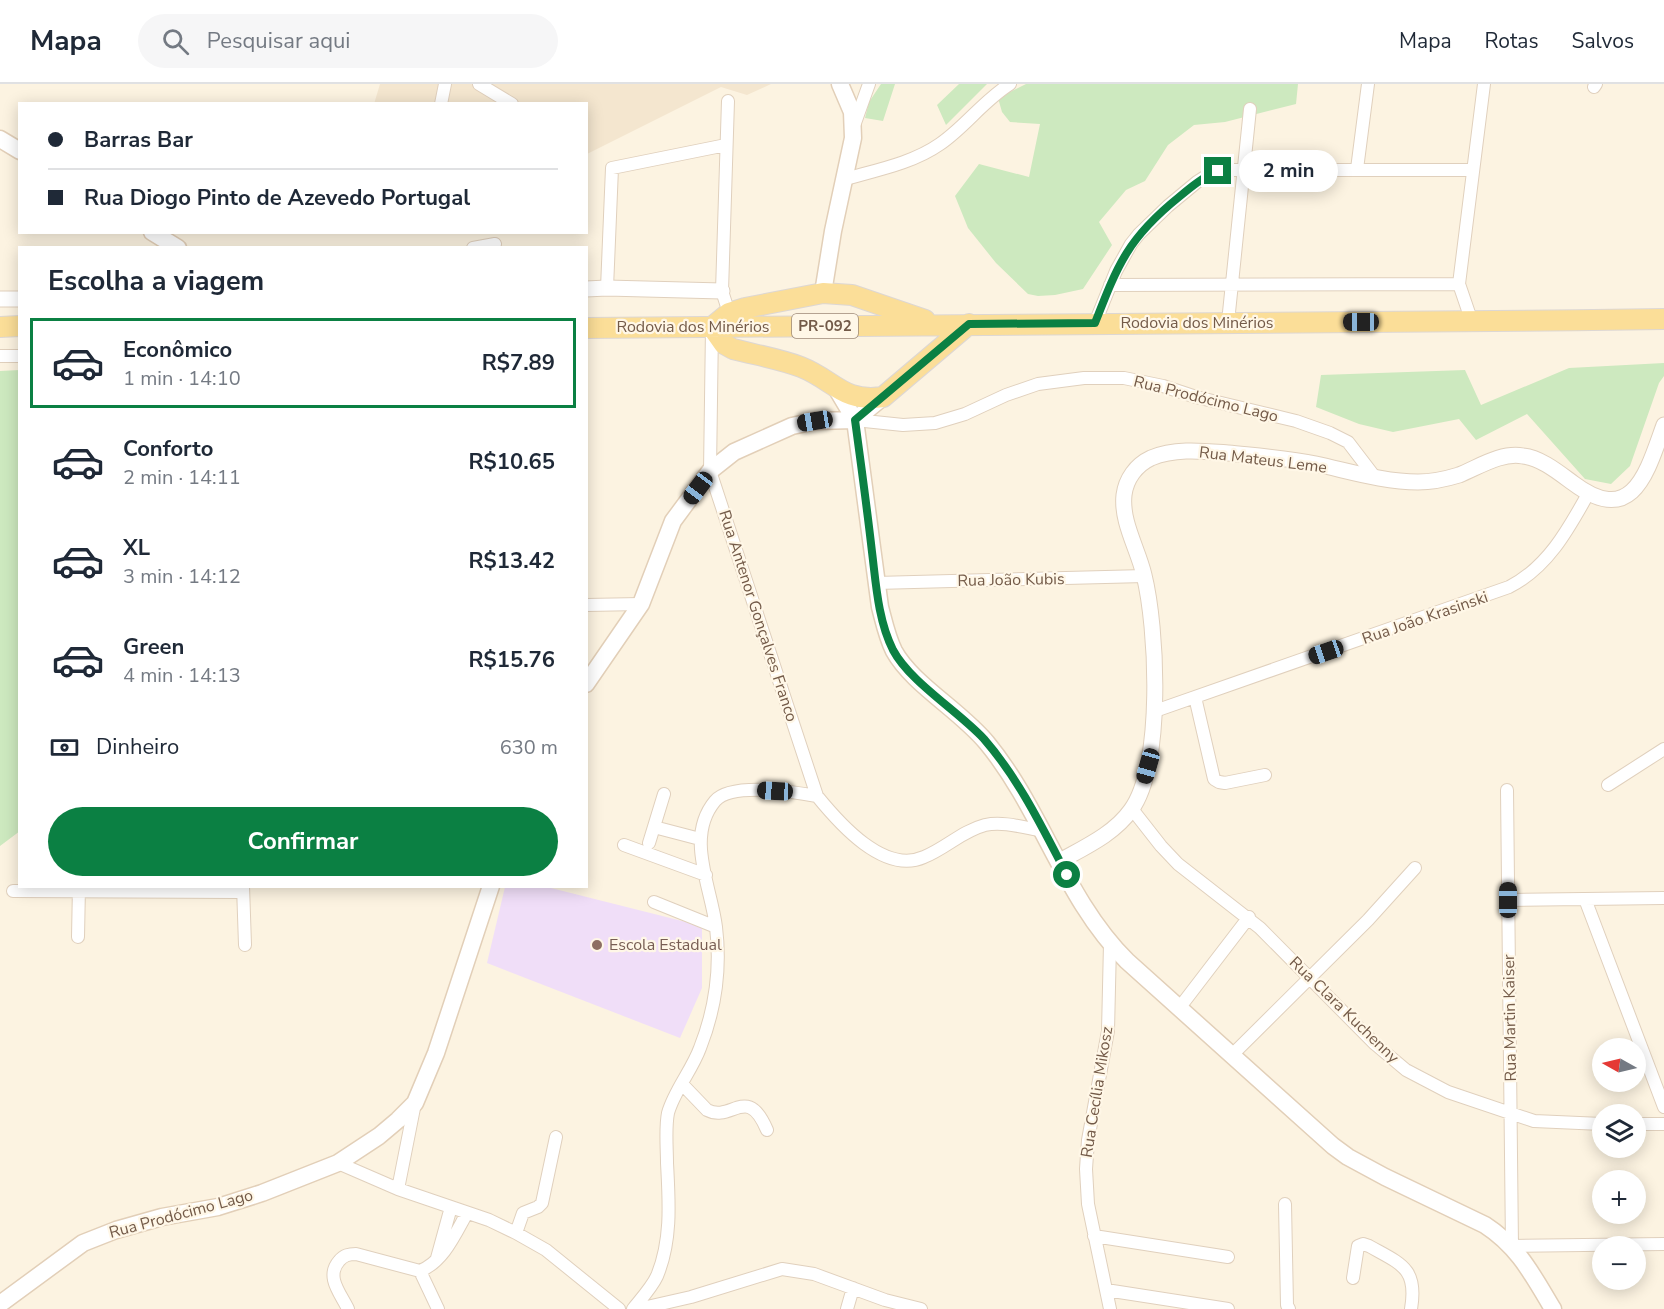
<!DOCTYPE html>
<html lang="pt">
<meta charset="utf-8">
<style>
body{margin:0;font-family:"Nunito Sans",sans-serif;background:#f6f6f7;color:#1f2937;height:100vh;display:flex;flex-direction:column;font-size:22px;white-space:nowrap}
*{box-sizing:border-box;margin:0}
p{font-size:20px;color:#747a83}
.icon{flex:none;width:33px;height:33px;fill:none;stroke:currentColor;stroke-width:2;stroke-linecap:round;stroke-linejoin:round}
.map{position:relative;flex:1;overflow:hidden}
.panel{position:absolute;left:18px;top:162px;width:570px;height:642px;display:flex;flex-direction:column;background:#fff;border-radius:0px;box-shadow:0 3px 15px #0003}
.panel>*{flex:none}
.top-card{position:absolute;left:18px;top:18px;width:570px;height:132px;border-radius:0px;box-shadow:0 3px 15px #0003;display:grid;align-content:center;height:132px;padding:0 30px;background:#fff}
.needle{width:39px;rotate:278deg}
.tools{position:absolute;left:1592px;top:954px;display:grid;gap:12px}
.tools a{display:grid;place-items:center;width:54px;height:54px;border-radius:50%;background:#fff;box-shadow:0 3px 15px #0003;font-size:30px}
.end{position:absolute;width:27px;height:27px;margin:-14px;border:8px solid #0b8043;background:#fff;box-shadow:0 0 0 3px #fff}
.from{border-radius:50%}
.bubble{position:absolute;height:42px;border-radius:21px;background:#fff;box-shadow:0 3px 15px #0003;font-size:20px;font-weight:700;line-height:42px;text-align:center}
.car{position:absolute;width:18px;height:36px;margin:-18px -9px;border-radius:8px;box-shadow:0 0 4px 2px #0007;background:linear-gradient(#222 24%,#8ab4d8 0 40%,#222 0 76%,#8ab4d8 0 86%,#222 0)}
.top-card b{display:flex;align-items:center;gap:21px;height:57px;font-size:22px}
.top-card b+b{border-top:2px solid #e0e1e3}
.top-card i{width:15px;height:15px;background:#1f2937}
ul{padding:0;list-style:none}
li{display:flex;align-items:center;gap:18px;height:90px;margin:0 12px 9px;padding:0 18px;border:3px solid transparent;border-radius:0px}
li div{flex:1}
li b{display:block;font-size:22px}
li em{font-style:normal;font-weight:700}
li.on{border-color:#0b8043}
li>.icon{width:54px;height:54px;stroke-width:1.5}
h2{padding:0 30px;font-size:27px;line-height:72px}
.pay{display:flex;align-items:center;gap:15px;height:66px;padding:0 30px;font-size:22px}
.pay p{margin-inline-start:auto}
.button{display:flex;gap:12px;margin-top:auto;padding:12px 30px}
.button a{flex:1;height:69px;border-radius:36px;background:#0b8043;color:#fff;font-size:24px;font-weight:700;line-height:69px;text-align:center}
header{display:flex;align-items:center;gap:36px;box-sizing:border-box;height:84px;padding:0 30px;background:#fff;border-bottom:2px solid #e0e1e3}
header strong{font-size:28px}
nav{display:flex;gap:33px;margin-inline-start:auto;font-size:21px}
.search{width:420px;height:54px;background:#f6f6f7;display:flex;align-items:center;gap:15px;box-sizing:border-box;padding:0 21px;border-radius:33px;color:#747a83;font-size:22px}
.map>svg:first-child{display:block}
.residential{fill:#f4e6cf}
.education{fill:#f0def8}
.green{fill:#cde9bf}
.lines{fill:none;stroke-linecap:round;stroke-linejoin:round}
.minor-casing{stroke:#e0d0bd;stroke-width:14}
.tertiary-casing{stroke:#e0d0bd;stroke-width:17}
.secondary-casing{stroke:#e2cfb8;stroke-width:19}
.primary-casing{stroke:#ddd7d3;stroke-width:22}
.minor{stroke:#fff;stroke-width:12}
.tertiary{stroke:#fff;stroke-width:15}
.secondary{stroke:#fff;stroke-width:16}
.primary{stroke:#fbde98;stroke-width:20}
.route{stroke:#0b8043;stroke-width:8}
.education-dot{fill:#8d6e63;stroke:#fff7e7;stroke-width:2}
.labels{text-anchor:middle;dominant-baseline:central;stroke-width:4.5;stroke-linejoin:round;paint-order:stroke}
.shield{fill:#fff7e7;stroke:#9d8978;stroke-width:1.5}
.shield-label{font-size:15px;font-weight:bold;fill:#735a48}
.street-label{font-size:16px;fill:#735a48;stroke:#fff7e7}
.education-label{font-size:16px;fill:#785e54;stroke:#fff7e7;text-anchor:start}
</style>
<header>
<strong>Mapa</strong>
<div class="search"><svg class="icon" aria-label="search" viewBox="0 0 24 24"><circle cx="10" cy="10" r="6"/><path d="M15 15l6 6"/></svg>Pesquisar aqui</div>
<nav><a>Mapa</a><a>Rotas</a><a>Salvos</a></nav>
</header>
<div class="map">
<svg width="1664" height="1225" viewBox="0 0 1664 1225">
<rect width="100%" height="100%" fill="#fcf3e1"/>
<!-- residential -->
<path class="residential" d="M380,0H771L747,11L721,3L587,70L586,20H374Z"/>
<!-- education -->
<path class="education" d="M505,803H547L702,842V904L680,954L487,879Z"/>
<!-- green -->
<path class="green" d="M881,0H895L883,37L865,34L869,18Z
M959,0H987L946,41L937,21Z
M1026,0H1298L1296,20L1225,38L1194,41L1168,61L1145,97L1126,106L1099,138L1112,161L1083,205L1055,211L1038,212L1028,210L996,179L968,144L955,112L979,80L1029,93L1040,40L1010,38L1002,28L998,14Z
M1664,279V292L1659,299L1630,382L1611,400L1585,395L1527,330L1476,356L1459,335L1393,348L1359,340L1316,323L1321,291L1465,286L1481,321L1569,284Z
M20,286V747L0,762V287Z"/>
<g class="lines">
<!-- minor casing -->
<g class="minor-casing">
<path id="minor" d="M479,0L512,20
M1594,3L1596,0
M728,17L722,207L729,229
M441,20L445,0
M855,39L869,0
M1357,85L1368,0
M845,95C877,86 913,79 940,60C965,43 983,17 1010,0
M473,164L495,160
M1110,201L1459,200
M607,204L612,84L726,61
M1228,238L1250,25
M1472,238L1459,200L1484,0
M1095,239L1116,187L1131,160L1139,150L1168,122L1197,98L1208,91L1227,86H1473
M712,244L710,387L817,712
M0,272H20
M855,336L903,341L935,339L965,330L1006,311L1038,300L1084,294H1124L1163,302L1196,313L1296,337L1330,349L1348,358L1374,392
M876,499L1145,492
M586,521L641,520
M1195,613L1214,695L1219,698L1225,699L1265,691
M1155,627L1509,503C1547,484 1568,446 1588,410
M1608,701L1664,665
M1507,706L1512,1162L1664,1160
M1132,725L1161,762L1178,780L1260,844L1375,960L1406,986L1448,1008L1534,1037L1602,1040
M654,743L700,755
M649,759L664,710
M624,761L706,791
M243,802L245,861
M13,807L243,808
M1585,815L1664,1023
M1508,816L1664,814
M654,818L716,843
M78,853L79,802
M1180,923L1249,833
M1233,970L1368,836L1415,784
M682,1000L707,1026C732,1039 747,999 767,1046
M1635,1040H1664
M338,1079L398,1105L489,1136L516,1149L546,1166L619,1225
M398,1105L415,1019
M1285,1120L1287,1221L1289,1225
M516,1149L523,1129L538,1123L542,1119L556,1053
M1094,1152L1228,1173
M437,1174L451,1123
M420,1187L438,1225
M1353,1194L1358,1162L1363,1160L1369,1162C1401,1180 1418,1184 1411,1225
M1106,1206L1228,1225
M348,1225C341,1210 325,1193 339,1177C344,1171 349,1170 356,1170L420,1187C444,1177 455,1150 467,1129
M633,1225C641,1215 652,1203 657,1192C672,1156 669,1117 667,1079C667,1064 665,1044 668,1029C674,1007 692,986 700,964C715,926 721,884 716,843C711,802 685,753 715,717C731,698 794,708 817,712C839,739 884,791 924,773C946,764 962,747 985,741C1004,737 1025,744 1044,747
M638,1225L691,1213L782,1185L814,1190L885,1216L921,1225
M847,1225L853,1204
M1110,1225L1088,1120L1086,1085L1088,1056L1108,947L1110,860"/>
</g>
<!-- tertiary casing -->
<g class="tertiary-casing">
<path id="tertiary" d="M586,205L607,204L722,207
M0,215H20
M1060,777C1085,763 1114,750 1131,726C1164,681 1157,543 1144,491C1138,465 1121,438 1124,411C1126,395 1136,381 1151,374C1175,364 1202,367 1228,369C1257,372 1287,374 1316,380C1349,387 1384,398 1418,398C1432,398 1446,395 1459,391C1479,383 1501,368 1523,372C1541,374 1558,388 1573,399C1633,444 1647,388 1664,341"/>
</g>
<!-- secondary casing -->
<g class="secondary-casing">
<path id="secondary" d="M0,55L20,67
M152,148L178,164
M823,209L833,147L853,54L852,28L840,0
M836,304L855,336L880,523C884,538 887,553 894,567C912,600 961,627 987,659C1042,726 1065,816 1127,877L1333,1062L1348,1073L1385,1093L1485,1141C1519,1163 1533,1192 1553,1225
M855,336L883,313
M586,600L641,520L673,437L710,387L734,368L792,342L815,337L855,336
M0,1220L83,1159L116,1146L162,1133L218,1123L262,1109L338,1079L379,1052L398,1036L415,1019L436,969L491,802"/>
</g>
<!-- primary casing -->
<g class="primary-casing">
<path id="primary" d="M0,243L20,242
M712,243L724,260L733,265C756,271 780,275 801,283C834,296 843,319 883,313L969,240
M712,243L729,229L745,224L823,209L852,211L925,236
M586,244C946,240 1305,241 1664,235"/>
</g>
<!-- minor -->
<use href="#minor" class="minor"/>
<!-- tertiary -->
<use href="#tertiary" class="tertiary"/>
<!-- secondary -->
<use href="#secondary" class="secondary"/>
<!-- primary -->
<use href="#primary" class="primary"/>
</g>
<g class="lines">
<!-- route -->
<path class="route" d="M1067,791C1043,745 1019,695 984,655C958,627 910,598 893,566C878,536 876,500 872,468C867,424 861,380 855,336L969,240L1095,239C1118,180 1128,154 1179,113C1191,103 1203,93 1218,87"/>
</g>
<!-- markers -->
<circle class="education-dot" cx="597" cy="861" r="6"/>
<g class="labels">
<!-- shield labels -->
<rect class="shield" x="792" y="230" width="66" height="24" rx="4.5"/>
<g class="shield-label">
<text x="825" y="242">PR-092</text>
</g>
<!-- street labels -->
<g class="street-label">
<text x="1197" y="239">Rodovia dos Minérios</text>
<text x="693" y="243">Rodovia dos Minérios</text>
<text transform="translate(1206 315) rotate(14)">Rua Prodócimo Lago</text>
<text transform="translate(1263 376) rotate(7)">Rua Mateus Leme</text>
<text transform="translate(1011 496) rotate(-1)">Rua João Kubis</text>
<text transform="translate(758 532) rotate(72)">Rua Antenor Gonçalves Franco</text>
<text transform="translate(1425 534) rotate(-19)">Rua João Krasinski</text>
<text transform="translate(1344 926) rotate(44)">Rua Clara Kuchenny</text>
<text transform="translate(1510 934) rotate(-91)">Rua Martin Kaiser</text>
<text transform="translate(1097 1008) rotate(-81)">Rua Cecília Mikosz</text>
<text transform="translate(181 1130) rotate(-15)">Rua Prodócimo Lago</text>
</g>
<!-- education labels -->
<g class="education-label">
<text x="609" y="861">Escola Estadual</text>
</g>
</g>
</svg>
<div class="tools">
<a><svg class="needle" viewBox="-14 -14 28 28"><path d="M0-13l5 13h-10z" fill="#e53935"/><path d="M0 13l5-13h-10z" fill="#747a83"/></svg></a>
<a><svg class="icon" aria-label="layers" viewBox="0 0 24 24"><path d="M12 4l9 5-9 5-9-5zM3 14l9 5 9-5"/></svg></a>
<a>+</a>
<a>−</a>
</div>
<i class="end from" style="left:1067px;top:791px"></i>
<i class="end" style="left:1218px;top:87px"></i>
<div class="bubble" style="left:1239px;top:66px;width:99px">2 min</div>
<i class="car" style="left:1361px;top:238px;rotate:270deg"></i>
<i class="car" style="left:815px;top:337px;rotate:261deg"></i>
<i class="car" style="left:698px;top:404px;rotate:217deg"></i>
<i class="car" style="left:1326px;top:568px;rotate:251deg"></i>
<i class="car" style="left:1148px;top:682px;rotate:196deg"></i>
<i class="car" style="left:775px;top:707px;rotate:273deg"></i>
<i class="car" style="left:1508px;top:816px;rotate:0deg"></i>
<div class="top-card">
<b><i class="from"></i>Barras Bar</b>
<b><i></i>Rua Diogo Pinto de Azevedo Portugal</b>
</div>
<section class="panel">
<h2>Escolha a viagem</h2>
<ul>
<li class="on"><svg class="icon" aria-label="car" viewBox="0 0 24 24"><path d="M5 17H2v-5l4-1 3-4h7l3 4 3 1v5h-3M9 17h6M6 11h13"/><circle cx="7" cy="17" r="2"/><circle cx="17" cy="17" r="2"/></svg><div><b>Econômico</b><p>1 min · 14:10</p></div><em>R$7.89</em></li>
<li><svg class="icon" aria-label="car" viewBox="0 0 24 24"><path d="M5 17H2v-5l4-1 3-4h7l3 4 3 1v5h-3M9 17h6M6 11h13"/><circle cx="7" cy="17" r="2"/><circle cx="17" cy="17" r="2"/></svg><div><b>Conforto</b><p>2 min · 14:11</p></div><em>R$10.65</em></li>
<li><svg class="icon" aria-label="car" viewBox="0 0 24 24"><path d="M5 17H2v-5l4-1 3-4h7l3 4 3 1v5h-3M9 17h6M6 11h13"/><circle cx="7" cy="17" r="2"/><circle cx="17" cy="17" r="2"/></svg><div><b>XL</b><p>3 min · 14:12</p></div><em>R$13.42</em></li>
<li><svg class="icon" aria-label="car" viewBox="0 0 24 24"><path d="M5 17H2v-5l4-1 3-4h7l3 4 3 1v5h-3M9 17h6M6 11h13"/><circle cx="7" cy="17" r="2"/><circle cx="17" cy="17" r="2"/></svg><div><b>Green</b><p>4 min · 14:13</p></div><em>R$15.76</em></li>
</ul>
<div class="pay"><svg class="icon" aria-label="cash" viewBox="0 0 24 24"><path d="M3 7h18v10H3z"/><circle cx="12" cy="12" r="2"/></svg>Dinheiro<p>630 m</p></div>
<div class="button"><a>Confirmar</a></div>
</section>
</div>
